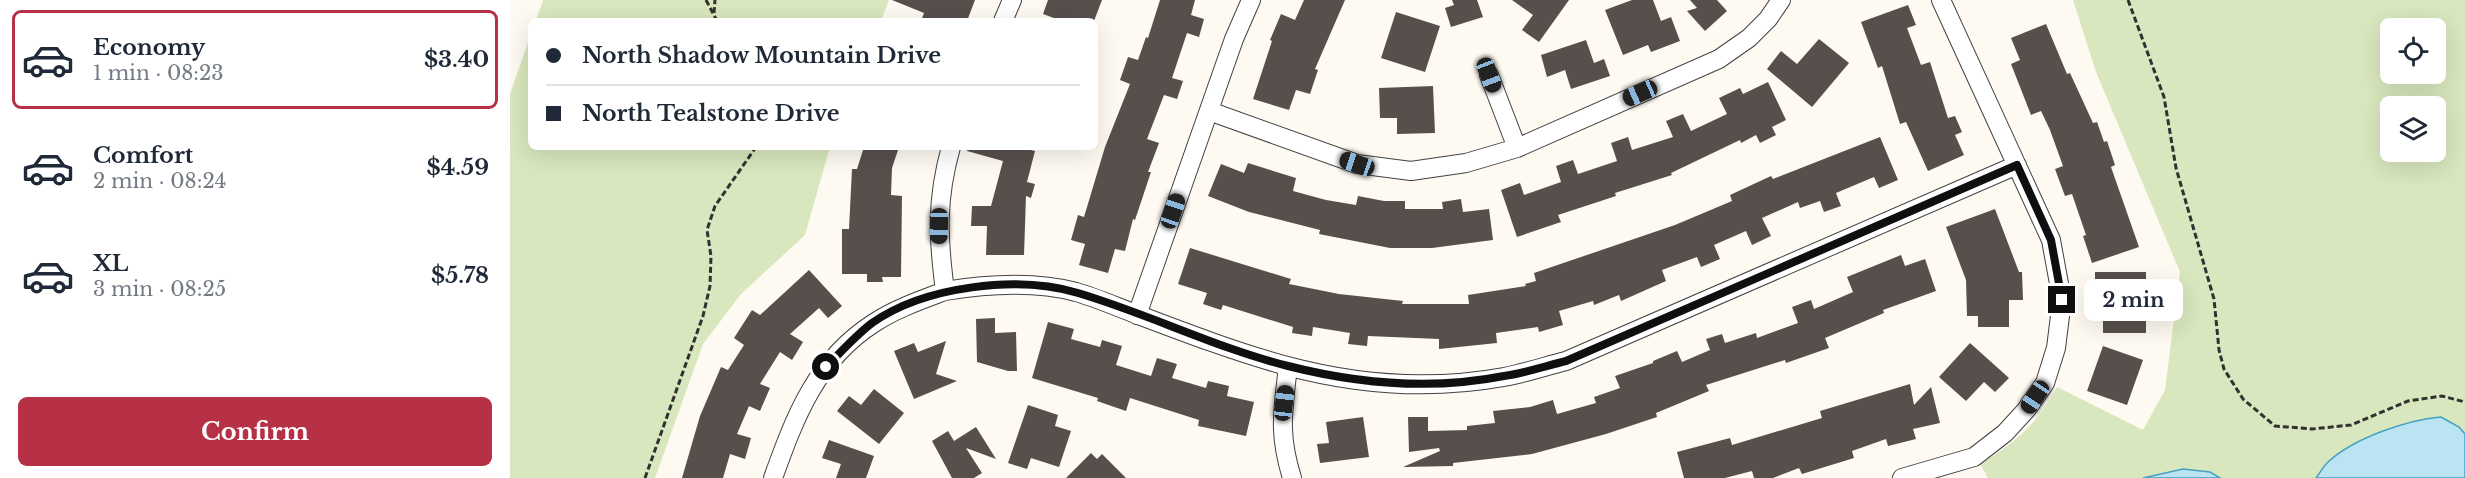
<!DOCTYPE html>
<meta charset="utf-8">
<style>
body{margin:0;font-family:"Libre Baskerville",serif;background:#f2f2f3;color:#1f2937;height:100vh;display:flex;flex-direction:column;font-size:22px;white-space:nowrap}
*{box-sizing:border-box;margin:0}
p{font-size:20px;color:#747a83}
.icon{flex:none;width:33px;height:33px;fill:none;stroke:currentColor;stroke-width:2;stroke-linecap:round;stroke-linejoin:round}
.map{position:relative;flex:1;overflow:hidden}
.sheet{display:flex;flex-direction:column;background:#fff;width:510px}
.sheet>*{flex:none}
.top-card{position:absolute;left:18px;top:18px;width:570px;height:132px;border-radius:9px;box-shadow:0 6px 24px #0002;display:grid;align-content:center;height:132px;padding:0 18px;background:#fff}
.controls{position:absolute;left:1870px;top:18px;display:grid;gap:12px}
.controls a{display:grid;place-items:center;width:66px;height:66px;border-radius:9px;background:#fff;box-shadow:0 6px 24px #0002;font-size:30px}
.end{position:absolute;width:27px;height:27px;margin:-14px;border:8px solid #0f0f0f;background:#fff;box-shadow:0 0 0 3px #fff}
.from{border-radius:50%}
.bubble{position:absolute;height:42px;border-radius:9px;background:#fff;box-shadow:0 6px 24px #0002;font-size:20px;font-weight:700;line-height:42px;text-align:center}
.car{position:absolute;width:18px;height:36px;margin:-18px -9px;border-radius:8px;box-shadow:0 0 4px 2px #0007;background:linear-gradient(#222 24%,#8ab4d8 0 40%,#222 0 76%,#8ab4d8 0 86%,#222 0)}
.top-card b{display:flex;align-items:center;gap:21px;height:57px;font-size:22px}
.top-card b+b{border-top:2px solid #e0e1e3}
.top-card i{width:15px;height:15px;background:#1f2937}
ul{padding:10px 0 0;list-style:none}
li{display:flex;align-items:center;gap:18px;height:99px;margin:0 12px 9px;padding:0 6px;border:3px solid transparent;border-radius:9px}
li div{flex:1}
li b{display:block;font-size:22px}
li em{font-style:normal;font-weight:700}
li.selected{border-color:#b63046}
li>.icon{width:54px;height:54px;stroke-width:1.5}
.cta{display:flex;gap:12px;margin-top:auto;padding:12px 18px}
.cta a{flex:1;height:69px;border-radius:9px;background:#b63046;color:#fff;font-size:24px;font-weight:700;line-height:69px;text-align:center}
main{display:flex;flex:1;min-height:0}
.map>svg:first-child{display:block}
.green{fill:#d8e7bd;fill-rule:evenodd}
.water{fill:#bae4f2;stroke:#46a0c4;stroke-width:1.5}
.building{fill:#574f4c}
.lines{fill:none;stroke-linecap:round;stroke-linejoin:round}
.minor-casing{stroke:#424242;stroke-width:20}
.path{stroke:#313131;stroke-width:3;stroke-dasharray:6 3;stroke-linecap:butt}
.minor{stroke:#fff;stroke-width:18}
.route{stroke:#0f0f0f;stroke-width:8}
</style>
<main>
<section class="sheet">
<ul>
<li class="selected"><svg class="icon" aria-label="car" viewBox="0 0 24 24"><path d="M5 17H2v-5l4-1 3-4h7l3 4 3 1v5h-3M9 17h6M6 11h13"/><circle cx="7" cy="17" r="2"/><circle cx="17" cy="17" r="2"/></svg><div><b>Economy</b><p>1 min · 08:23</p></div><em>$3.40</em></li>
<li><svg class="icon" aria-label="car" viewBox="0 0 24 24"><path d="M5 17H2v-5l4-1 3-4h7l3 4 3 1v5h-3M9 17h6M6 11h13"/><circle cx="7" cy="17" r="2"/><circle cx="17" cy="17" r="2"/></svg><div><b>Comfort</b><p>2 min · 08:24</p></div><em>$4.59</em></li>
<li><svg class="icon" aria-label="car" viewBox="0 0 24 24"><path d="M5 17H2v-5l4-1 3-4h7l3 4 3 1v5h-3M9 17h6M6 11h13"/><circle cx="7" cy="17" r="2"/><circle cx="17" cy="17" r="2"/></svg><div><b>XL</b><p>3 min · 08:25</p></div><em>$5.78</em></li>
</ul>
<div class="cta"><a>Confirm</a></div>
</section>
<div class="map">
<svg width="1955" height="478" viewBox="0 0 1955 478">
<rect width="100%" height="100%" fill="#fefaf2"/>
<!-- green -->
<path class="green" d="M33,0H379L371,21H26Z
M1563,0H1955V478H1478L1470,464C1503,445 1530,421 1547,387L1633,430L1655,390L1670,272L1586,72ZM1881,28H1926V74H1881ZM1881,106H1926V152H1881Z
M21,34V147H320L295,235L231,294L193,344L145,478H0V94Z"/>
<!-- water -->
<path class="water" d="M1931,417L1949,427L1955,434V478H1806C1810,473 1813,467 1817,463C1843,438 1897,420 1931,417Z
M1673,469L1700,472L1710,478H1633Z"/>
<!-- building -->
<path class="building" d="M382,0H465L457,21H411L414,13Z
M538,0H592L584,21H552L533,14Z
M650,0H685L681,15L694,19L689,37L677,33L662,78L673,81L667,99L654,95L637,139L649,143L638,172H641L625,220L623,219L615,251L605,249L598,273L569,265L575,244L561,240L568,215L574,217L595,147L620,84L610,80L618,57L628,60L636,37L638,38Z
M794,0H835L805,69L808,70L800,94L786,90L779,110L743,99L762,41L760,40L771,14L785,20Z
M942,0H967L973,17L941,27L935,8L944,5Z
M1002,0H1059L1029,42L1012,30L1023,15Z
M1122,0H1143L1151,21L1161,17L1170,41L1141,52L1138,45L1113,55L1095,10Z
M1180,0H1207L1217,11L1195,31L1177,11L1187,8Z
M1398,5L1406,25L1397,28L1411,65L1420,62L1438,118L1445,116L1452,132L1445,135L1454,155L1418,171L1396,122L1390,124L1372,66L1368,68L1351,22Z
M886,12L930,26L915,72L871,58Z
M1536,24L1557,74L1560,73L1583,123L1587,122L1594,142L1597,141L1605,165L1601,167L1629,247L1582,263L1573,236L1576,235L1562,194L1555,196L1545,169L1553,166L1540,130L1531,111L1521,115L1501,64L1510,60L1501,38Z
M1309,39L1339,63L1302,107L1257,69L1271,51L1287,64Z
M1076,40L1084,63L1094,59L1100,76L1061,89L1055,70L1037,77L1031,55Z
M1258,82L1276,120L1262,127L1266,135L1250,143L1246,135L1231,143L1230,140L1161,173L1162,175L1105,193L1106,196L1048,215L1051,222L1007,237L991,190L1010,183L1014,195L1051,182L1046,166L1063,160L1068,174L1107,161L1101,143L1118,137L1122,150L1163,137L1156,121L1173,114L1181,131L1217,114L1209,98L1230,88L1233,94Z
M923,86L925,133L887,134V118H870L869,88Z
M1370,137L1388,180L1369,188L1364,177L1326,193L1331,206L1314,212L1310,201L1290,208L1288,202L1252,218L1261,236L1242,245L1236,231L1204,245L1210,259L1191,267L1187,257L1152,270L1156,281L1111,301L1109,295L1084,305L1083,301L1049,311L1053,325L1029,332L1028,327L986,333L987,343L929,349V339L858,336L857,346L838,344L840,333L803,327L802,336L782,333L783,327L713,305L711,310L693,304L697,293L668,284L680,248L781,279L779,284L829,294L893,301L892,304H959L958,295L1016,286L1015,284L1026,281L1024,273L1165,225L1222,201L1220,195L1261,176L1263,179Z
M354,147H389L382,168L381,195L392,196L391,277H372L373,282H357V274H332V229H339L342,169H347Z
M458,147H509L525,151L517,182L525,184L521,198L516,196L514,255H476L477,226H461L462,206H481L493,161L457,151Z
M738,163L786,178L783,191L816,200L846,205L848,196L874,201H895V209H933L932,202L951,199L953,212L979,209L983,240L922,248H880L809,234L810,230L739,212L698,196L711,164L734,173Z
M1485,209L1509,272H1512L1513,300H1499V327H1468V316H1457L1456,280L1436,227Z
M1391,255L1395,266L1415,259L1426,291L1373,310L1374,313L1315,338L1319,348L1276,363L1275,360L1196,385L1199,391L1146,413L1147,417L1096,434L1022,454L943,463V466L893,467L930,451L929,448L899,452L898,417H918V431L957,430V426L985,423L983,411L1020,407L1043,400L1047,414L1086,403L1084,397L1110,388L1105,376L1143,363V361L1167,351L1172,362L1200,350L1196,339L1212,334L1215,343L1246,333L1247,338L1288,323L1282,307L1301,300L1304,309L1343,292L1337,277Z
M299,270L332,306L318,318L309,308L280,334L293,342L282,360L270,352L250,384L260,388L250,411L239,406L227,434L241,438L235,459L220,454L213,478H172L190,416L211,367L218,370L234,345L224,338L242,310L250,315Z
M1585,272H1636V333H1593V300H1585Z
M485,318V333L506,332L507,371H498L467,362L466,319Z
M538,322L564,329L561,339L590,347L592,340L612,346L606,365L641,376L647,358L667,364L662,378L696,388L698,381L719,386L717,396L744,402L736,436L688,426L689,420L620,398L616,411L587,401L588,398L522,378Z
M436,341L426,374L447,381L404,399L384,351L404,343L408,352Z
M1460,343L1499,378L1485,392L1474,382L1456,401L1429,377Z
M1593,346L1633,360L1617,405L1577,391Z
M1400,384L1404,405L1421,387L1430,423L1403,429L1406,439L1378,446L1376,439L1342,451L1344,458L1292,474L1289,468L1263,478H1244L1242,471L1215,478H1174L1167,452L1220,438L1222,445L1312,418L1310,411Z
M364,389L394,413L369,444L327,411L339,396L351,405Z
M518,405L548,415L545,426L561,431L549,467L521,458L517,469L498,463Z
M853,417L859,457L810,463L807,444L819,443L816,422Z
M466,427L486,459L456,448L472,473L464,478H442L422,441L438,431L444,441Z
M319,440L364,456L356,478H326L331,464L312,458Z
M581,453L587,459L592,454L616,478H556Z"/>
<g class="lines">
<!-- minor casing -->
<g class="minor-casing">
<path id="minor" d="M493,21L502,0
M979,75L1007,148
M699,111L847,164L901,171L956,163L1007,148L1209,59L1239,38L1258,19L1271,0
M435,291C478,284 524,281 566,292C587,298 607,307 626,314C676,333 726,352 777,366C848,385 922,390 994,377C1015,373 1036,366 1056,361L1507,165
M627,315L724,39L741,0
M778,366C773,412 768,433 782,478
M263,478C285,417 306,360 364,323C385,309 411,300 435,291C428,238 426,200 441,147
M1392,478L1464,457L1495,433L1516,410L1535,383L1546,348L1552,300L1541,240L1431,0"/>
</g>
<!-- path -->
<path class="path" d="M196,0L207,21
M1618,0L1654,97L1666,168L1704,299L1709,350L1714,369L1733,399L1765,426L1802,429L1841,425L1898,401L1932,396L1955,402
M204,13L205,0
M135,478L193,316L200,286L201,256L197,230L205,206L246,147"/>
<!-- minor -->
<use href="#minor" class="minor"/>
</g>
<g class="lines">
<!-- route -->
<path class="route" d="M316,367C331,352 345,336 362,323C415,286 507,275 568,293C639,314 706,348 778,366C849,384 923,390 994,376C1015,373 1036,366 1056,361L1507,165L1541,240L1552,300"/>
</g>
</svg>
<div class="controls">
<a><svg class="icon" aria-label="locate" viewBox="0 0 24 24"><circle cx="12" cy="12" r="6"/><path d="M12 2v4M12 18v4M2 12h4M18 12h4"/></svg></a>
<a><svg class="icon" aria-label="layers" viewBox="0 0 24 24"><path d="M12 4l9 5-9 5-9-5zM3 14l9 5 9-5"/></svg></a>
</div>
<i class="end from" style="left:316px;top:367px"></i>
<i class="end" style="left:1552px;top:300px"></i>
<div class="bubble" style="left:1574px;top:279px;width:99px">2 min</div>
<i class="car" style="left:979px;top:75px;rotate:159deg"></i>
<i class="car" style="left:1130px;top:93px;rotate:246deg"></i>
<i class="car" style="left:847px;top:164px;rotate:289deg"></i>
<i class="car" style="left:663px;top:211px;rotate:19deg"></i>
<i class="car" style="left:429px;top:226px;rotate:181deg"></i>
<i class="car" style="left:1525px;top:397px;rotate:214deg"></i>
<i class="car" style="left:774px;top:403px;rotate:7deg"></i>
<div class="top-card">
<b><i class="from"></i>North Shadow Mountain Drive</b>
<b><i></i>North Tealstone Drive</b>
</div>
</div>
</main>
